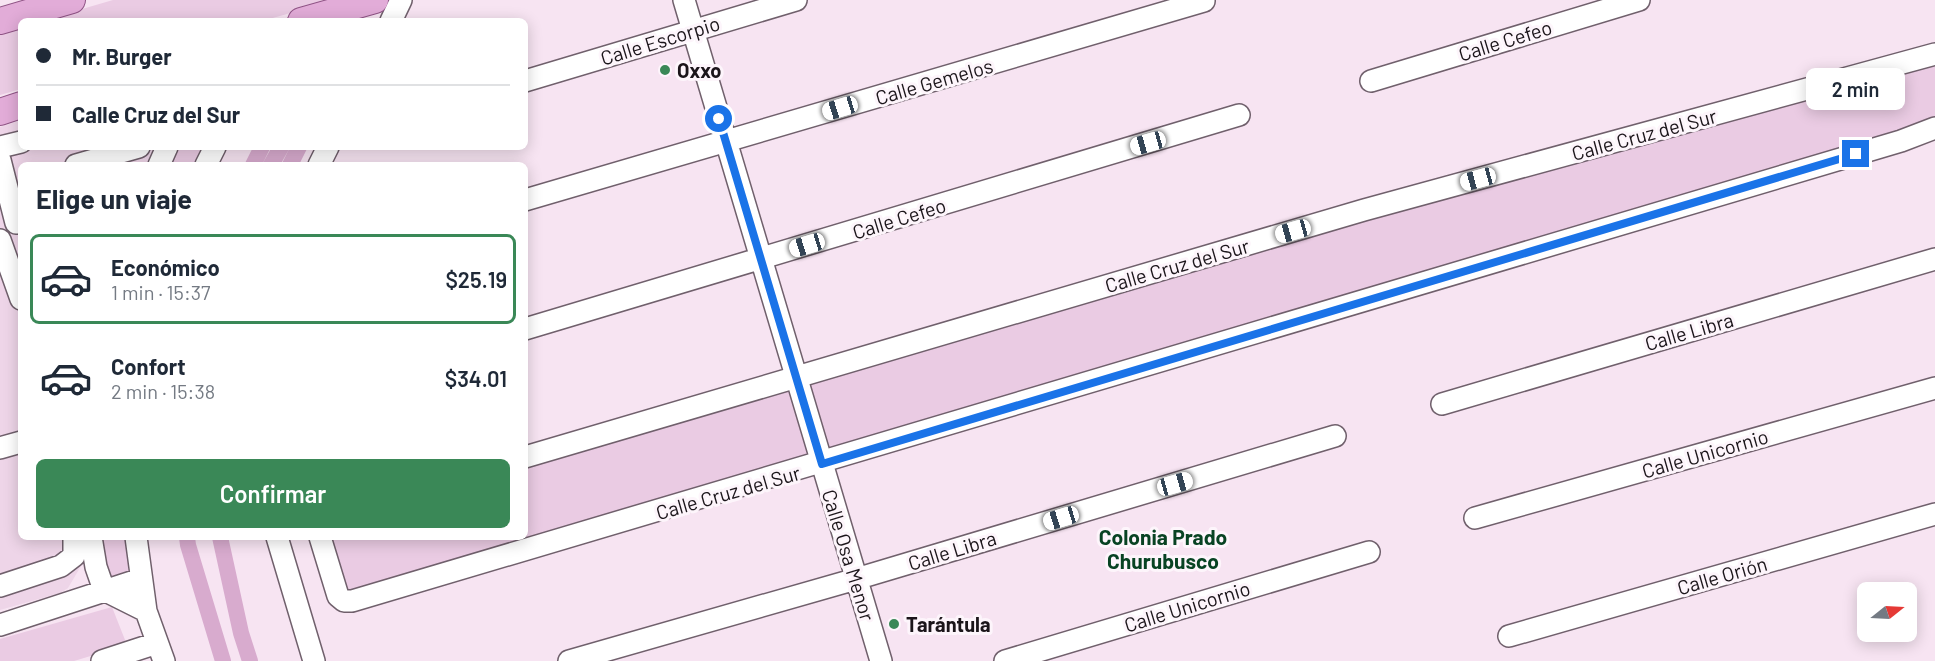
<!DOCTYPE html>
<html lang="es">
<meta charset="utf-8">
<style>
body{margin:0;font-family:Barlow,sans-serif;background:#f6f6f7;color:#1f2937;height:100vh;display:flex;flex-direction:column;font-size:22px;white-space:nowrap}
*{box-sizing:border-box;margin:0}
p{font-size:20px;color:#747a83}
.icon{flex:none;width:33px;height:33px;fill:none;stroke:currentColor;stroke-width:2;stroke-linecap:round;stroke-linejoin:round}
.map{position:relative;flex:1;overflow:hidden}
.drawer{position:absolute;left:18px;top:162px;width:510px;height:378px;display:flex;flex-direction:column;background:#fff;border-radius:9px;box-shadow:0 3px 15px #0003}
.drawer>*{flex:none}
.hud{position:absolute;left:18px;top:18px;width:510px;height:132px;border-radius:9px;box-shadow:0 3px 15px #0003;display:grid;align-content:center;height:132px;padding:0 18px;background:#fff}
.needle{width:39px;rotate:72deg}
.tools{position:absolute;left:1857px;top:582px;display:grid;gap:12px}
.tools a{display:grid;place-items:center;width:60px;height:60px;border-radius:9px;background:#fff;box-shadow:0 3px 15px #0003;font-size:30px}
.end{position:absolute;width:27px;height:27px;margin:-14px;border:8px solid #1a73e8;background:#fff;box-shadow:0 0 0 3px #fff}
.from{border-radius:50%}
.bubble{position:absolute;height:42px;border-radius:9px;background:#fff;box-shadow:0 3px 15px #0003;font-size:20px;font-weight:600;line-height:42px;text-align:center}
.car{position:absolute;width:18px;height:36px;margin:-18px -9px;border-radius:8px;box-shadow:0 0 4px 2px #0007;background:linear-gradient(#fff 24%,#345 0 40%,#fff 0 76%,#345 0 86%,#fff 0)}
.hud b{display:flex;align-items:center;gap:21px;height:57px;font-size:22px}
.hud b+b{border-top:2px solid #e0e1e3}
.hud i{width:15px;height:15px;background:#1f2937}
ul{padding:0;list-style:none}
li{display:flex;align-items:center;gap:18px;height:90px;margin:0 12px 9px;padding:0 6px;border:3px solid transparent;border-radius:9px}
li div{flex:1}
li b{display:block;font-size:22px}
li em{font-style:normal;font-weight:600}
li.current{border-color:#3a8857}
li>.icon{width:54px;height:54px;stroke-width:1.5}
h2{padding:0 18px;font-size:27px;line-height:72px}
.primary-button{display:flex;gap:12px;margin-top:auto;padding:12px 18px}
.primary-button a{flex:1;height:69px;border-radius:9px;background:#3a8857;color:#fff;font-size:24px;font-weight:600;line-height:69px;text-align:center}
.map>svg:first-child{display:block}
.built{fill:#eed5e8}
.green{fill:#eacbe3}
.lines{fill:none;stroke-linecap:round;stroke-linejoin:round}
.canal{stroke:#d8abce;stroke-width:16}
.minor-casing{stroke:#70606c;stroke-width:24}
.major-casing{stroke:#8f5385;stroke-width:28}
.minor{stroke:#fff;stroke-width:21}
.major{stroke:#e2acd8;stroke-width:26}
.route{stroke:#1a73e8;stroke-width:8}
.poi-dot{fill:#3a8857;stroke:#fdf5fb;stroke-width:2}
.labels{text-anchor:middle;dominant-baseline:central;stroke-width:6;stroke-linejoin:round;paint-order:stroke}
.street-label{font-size:20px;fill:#1b151a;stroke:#fdf5fb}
.poi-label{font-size:20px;font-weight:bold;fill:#1b151a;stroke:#fdf5fb;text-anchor:start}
.neighbourhood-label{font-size:21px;font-weight:bold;fill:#084323;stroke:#fdf5fb}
</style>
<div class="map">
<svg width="1935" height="661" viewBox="0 0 1935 661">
<rect width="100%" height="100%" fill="#f7e4f2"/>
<!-- built -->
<path class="built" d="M21,120V147H156L147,165H21V537H84L81,566L68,588L60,593L0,610V127Z"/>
<!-- green -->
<path class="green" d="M113,0H337L262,21H41Z
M21,27V89L0,95V33Z
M1935,58V124L353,596L345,584L332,537H525V462L772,388Z
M179,147H208L200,165H171Z
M97,537H127L129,577L110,581Z
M112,607L127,645L74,661H0V639Z"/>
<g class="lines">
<!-- canal -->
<path class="canal" d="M253,165L262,147
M271,165L281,147
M290,165L299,147
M187,537L188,545L223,661
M220,537L241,633L250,661"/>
<!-- minor casing -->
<g class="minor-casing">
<path id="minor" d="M684,0L881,661
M391,21L401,0
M525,81L796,0
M1371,81L1639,0
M0,147L21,142
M0,160L16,223
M76,165L139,147
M159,165L167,147
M206,165L215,147
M319,165L328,147
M525,200L1204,1
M0,240L21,299
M525,329L1239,115
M1442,404L1935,259
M0,448L21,442
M525,457L1364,210L1935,54
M1475,518L1935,388
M91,537L96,567L104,590L146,611
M136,537L146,611L164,661
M277,537L314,661
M320,537L338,596L344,601H352C869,451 1385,296 1901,141L1935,128
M0,586L61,566L74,556V537
M0,625L141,579
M1509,636L1935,514
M102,661L157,643
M569,661L856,579L1335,436
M1005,661L1369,552"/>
</g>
<!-- major casing -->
<g class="major-casing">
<path id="major" d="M0,21L72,0
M301,21L375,0
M0,112L21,105"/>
</g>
<!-- minor -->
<use href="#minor" class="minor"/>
<!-- major -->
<use href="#major" class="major"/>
</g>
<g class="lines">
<!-- route -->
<path class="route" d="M719,119L822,464L1856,154"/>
</g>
<!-- markers -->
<g class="poi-dot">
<circle cx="665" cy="70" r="6"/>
<circle cx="894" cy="624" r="6"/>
</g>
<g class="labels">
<!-- street labels -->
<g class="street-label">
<text transform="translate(660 40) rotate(-17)">Calle Escorpio</text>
<text transform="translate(1505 40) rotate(-17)">Calle Cefeo</text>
<text transform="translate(934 81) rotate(-16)">Calle Gemelos</text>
<text transform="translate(1644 134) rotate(-15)">Calle Cruz del Sur</text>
<text transform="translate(899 218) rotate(-17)">Calle Cefeo</text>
<text transform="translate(1177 265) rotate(-16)">Calle Cruz del Sur</text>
<text transform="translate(1689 331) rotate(-16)">Calle Libra</text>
<text transform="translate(1705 453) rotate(-16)">Calle Unicornio</text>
<text transform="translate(728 492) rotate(-16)">Calle Cruz del Sur</text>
<text transform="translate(952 550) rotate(-17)">Calle Libra</text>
<text transform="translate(849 555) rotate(73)">Calle Osa Menor</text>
<text transform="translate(1722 575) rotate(-16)">Calle Orión</text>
<text transform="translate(1187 606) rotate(-17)">Calle Unicornio</text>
</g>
<!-- poi labels -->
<g class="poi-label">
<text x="677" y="70">Oxxo</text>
<text x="906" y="624">Tarántula</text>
</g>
<!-- neighbourhood labels -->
<g class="neighbourhood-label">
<text x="1163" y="536">Colonia Prado<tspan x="1163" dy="24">Churubusco</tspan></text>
</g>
</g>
</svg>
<div class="tools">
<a><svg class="needle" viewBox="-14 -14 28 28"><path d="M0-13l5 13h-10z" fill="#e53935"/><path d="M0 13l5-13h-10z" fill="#747a83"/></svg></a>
</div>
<i class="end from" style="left:719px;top:119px"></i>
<i class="end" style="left:1856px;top:154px"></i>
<div class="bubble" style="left:1806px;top:68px;width:99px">2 min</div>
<i class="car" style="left:840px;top:108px;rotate:253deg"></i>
<i class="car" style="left:1148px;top:143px;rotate:254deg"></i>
<i class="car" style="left:1478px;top:179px;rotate:255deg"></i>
<i class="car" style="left:1293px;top:231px;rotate:254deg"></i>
<i class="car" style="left:807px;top:245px;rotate:253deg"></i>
<i class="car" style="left:1175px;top:484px;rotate:74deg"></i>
<i class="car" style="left:1061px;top:518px;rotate:253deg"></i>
<div class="hud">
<b><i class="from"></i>Mr. Burger</b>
<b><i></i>Calle Cruz del Sur</b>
</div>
<section class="drawer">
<h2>Elige un viaje</h2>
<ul>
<li class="current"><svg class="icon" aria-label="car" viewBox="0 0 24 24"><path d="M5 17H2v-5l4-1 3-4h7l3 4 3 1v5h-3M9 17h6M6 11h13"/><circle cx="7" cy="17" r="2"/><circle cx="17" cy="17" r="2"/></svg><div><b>Económico</b><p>1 min · 15:37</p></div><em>$25.19</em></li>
<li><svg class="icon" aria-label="car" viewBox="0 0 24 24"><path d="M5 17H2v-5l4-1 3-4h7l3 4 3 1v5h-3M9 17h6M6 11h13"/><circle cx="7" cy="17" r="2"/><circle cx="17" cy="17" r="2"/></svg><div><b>Confort</b><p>2 min · 15:38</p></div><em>$34.01</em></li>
</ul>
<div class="primary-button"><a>Confirmar</a></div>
</section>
</div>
